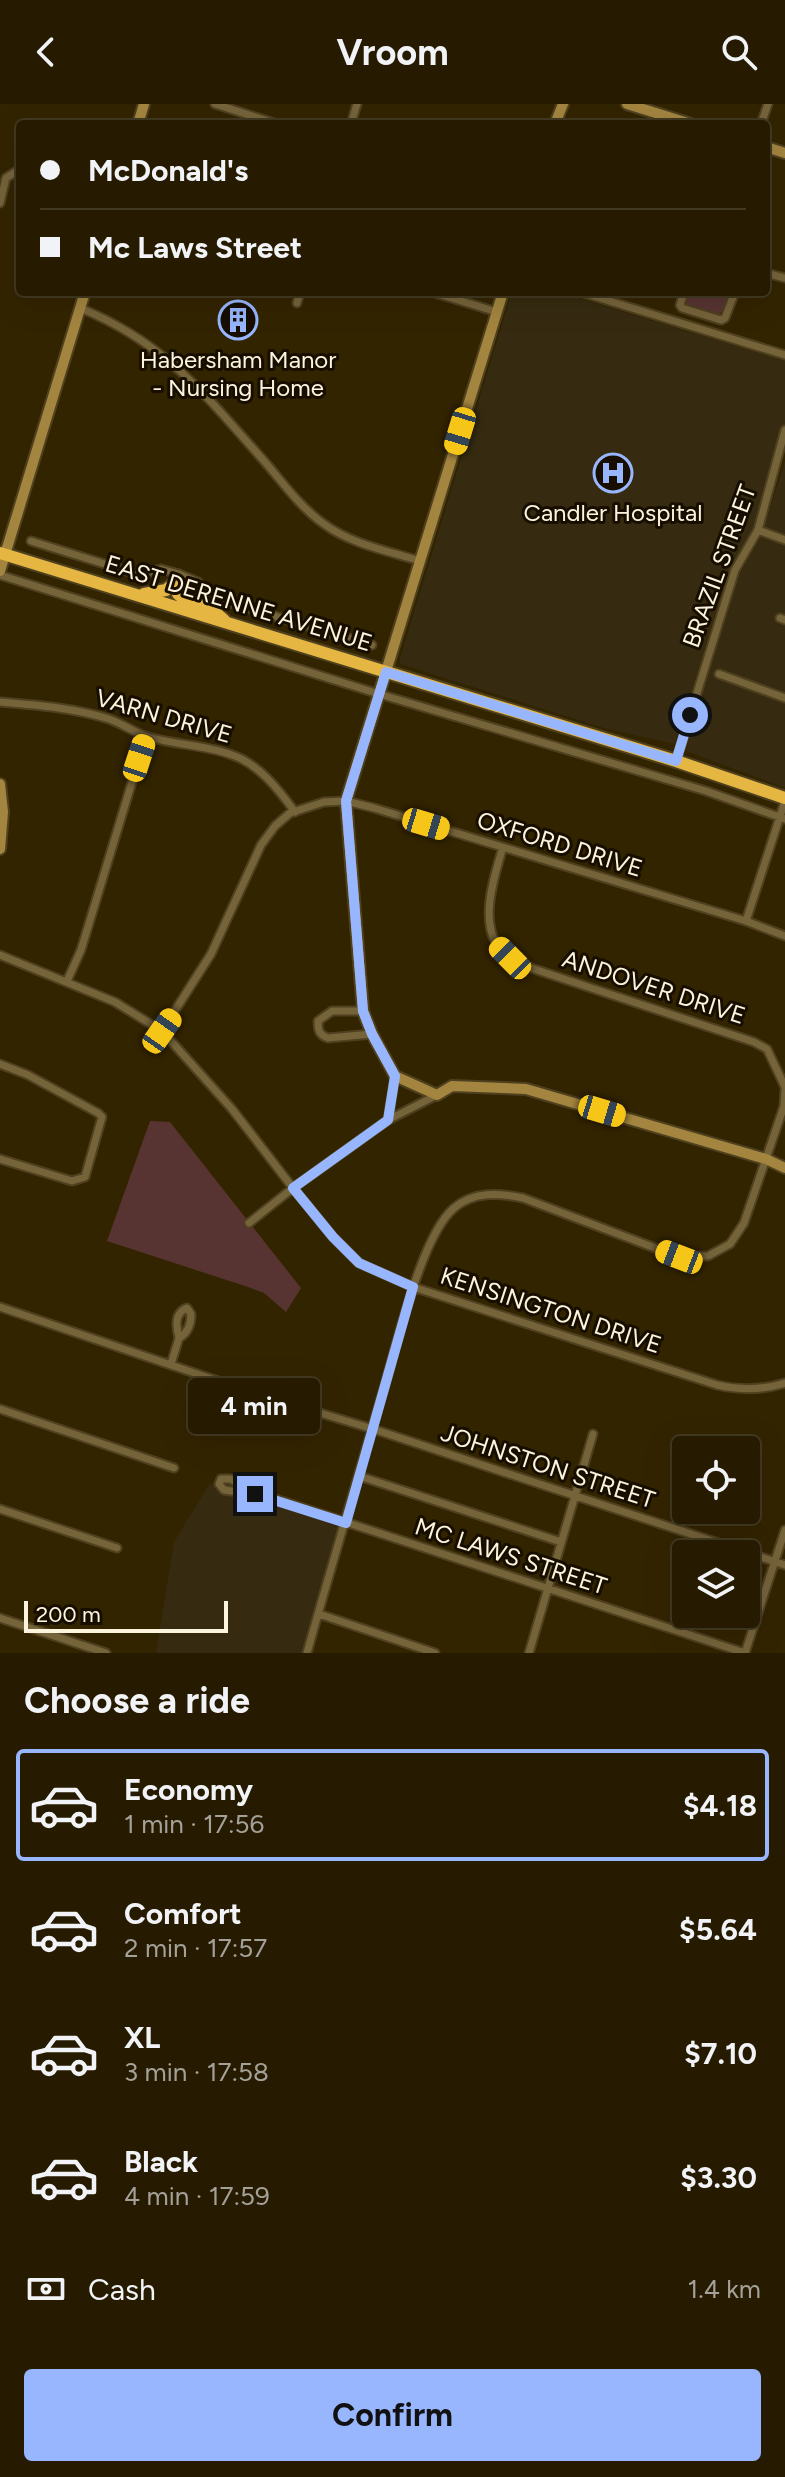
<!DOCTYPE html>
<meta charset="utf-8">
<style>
body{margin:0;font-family:Figtree,sans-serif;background:#2e240a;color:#f1f3f6;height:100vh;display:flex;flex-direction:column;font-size:30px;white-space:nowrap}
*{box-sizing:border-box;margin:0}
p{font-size:26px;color:#a4a199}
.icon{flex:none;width:44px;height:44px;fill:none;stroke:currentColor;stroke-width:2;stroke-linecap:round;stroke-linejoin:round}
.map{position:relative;height:1549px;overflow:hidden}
.panel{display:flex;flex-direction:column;background:#261b00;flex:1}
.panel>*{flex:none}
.banner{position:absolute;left:16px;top:16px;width:754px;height:176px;border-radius:8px;box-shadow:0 8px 32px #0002,0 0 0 2px #423922;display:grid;align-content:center;height:176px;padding:0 24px;background:#261b00}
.fabs{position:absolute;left:672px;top:1332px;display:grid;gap:16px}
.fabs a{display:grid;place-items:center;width:88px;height:88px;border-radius:8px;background:#261b00;box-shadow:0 8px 32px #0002,0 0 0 2px #423922;font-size:40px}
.scale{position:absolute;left:24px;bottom:20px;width:204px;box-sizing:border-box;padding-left:8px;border:4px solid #fdf4de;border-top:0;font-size:22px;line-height:28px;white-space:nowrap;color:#fdf4de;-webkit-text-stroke:6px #170e00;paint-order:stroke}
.end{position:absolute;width:36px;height:36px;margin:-18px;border:10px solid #97b6fd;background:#111;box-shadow:0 0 0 4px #111}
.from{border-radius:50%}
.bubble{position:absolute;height:56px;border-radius:8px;background:#261b00;box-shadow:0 8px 32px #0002,0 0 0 2px #423922;font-size:26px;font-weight:700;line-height:56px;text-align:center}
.car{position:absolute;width:24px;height:48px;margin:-24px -12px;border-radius:10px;box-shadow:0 0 6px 2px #0007;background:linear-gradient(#f5c518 24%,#345 0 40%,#f5c518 0 76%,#345 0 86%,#f5c518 0)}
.banner b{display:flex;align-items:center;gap:28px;height:76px;font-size:30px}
.banner b+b{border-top:2px solid #423922}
.banner i{width:20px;height:20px;background:#f1f3f6}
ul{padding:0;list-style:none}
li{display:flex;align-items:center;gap:24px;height:112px;margin:0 16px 12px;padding:0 8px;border:4px solid transparent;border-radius:8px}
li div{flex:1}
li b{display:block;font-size:30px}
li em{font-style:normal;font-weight:700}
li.active{border-color:#97b6fd}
li>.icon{width:72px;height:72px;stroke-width:1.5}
h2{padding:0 24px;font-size:36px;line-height:96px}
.pay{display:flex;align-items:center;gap:20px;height:88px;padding:0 24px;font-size:30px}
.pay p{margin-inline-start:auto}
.action{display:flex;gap:16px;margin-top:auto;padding:16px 24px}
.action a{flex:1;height:92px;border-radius:8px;background:#97b6fd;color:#111;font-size:32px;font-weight:700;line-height:92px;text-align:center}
header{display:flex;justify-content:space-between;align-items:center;height:104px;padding:0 24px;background:#261b00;font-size:36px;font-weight:700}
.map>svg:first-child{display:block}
.built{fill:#362b11}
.green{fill:#573431}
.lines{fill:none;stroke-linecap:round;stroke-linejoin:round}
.street-casing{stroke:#4f411f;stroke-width:11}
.secondary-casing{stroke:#4f411f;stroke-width:14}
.highway-casing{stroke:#4f411f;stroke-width:16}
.street{stroke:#75633a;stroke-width:7}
.secondary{stroke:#a3853f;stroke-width:10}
.highway{stroke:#e5b642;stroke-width:12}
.route{stroke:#97b6fd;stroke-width:10}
.labels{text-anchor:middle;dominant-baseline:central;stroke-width:6;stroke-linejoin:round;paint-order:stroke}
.poi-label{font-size:24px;fill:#fdf4de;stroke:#170e00}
.street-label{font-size:24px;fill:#fdf4de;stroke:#170e00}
</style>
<header><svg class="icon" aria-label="back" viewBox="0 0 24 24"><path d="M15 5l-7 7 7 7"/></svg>Vroom<svg class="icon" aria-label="search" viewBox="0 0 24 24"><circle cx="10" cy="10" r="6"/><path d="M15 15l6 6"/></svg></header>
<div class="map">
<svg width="785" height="1549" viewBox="0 0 785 1549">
<rect width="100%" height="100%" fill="#332400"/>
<!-- built -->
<path class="built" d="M512,188H558L785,257V319L748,441L727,472L675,640L604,624L400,560V554Z
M785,357V684L684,646L737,475L761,432Z
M210,1379L340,1420L304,1549H156L174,1438Z"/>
<!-- green -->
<path class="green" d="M686,188H730L724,206L718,211L686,201L684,199Z
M150,1017L170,1018L301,1184L286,1208L264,1189L251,1184L107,1137Z"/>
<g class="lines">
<!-- street casing -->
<g class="street-casing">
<path id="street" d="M215,0L277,20
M351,20L357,0
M761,20L768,0
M0,99L6,74L20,65
M766,169L785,174
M432,188L497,208
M580,188L785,251
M684,188L680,201L682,204L721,216L725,214L735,188
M297,199L300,188
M80,204C166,239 205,291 265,358C283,379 301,404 324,420C351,440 388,447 420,457
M758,426L785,436
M31,437L140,471L161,465L179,470L198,478L209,490L224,497L372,541
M0,471L379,590L706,687L785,715
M780,514L785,516
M719,570L785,594
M0,598C36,601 75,604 109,615C123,620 135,629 148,633C176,641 206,641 232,651C259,660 279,686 295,708
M676,657L735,466L758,426L785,326
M503,743C493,777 474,831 511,855C517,859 526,861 534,865L754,938L767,945L785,983
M746,817L785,697
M0,851L115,898L162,927L232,1005L293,1084L333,1133L359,1159L413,1183L717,1281C739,1286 763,1286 785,1279
M67,877L81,846L146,632
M363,907H332L318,917C318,926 319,931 328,934L372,930
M162,927L211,850L261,741L275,722L290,709L324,698L346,697L374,704L746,817L785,832
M0,960L28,971L98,1009L102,1013L85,1073L72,1077L0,1055
M388,1016L395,972
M249,1119L293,1084L388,1016L437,991
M0,1203L221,1278L246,1280L248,1285L241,1291L225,1283L221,1278
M171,1260L179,1234C188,1229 191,1220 191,1210L187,1204C174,1209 176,1223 179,1234
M297,1302C292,1294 280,1286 270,1291L271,1300L278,1304L297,1302L373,1325L785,1461
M0,1305L174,1364
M359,1372L561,1438
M266,1392L230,1375H221L219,1380L224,1386L266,1392L745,1549
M0,1405L117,1444
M319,1510L435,1549
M0,1514L106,1549
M307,1549C331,1463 357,1377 382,1291C396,1246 420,1133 454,1104C474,1087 499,1089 523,1094L679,1153L708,1152L730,1140L744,1119L784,1002L785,986
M529,1549L593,1330
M745,1549L785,1426"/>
</g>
<!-- secondary casing -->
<g class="secondary-casing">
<path id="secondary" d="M627,0L691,20
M138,20L144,0
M555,20L563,0
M766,43L785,49
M503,188L346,697L363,907L372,930L395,972L437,991L452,982L526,985L766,1055L785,1064
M0,467L85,188
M0,680L3,708L0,745"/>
</g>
<!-- highway casing -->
<g class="highway-casing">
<path id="highway" d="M0,449L676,657L785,694
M144,490L166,486L176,478L178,490L183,494L208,502L224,516"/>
</g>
<!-- street -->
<use href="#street" class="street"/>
<!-- secondary -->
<use href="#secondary" class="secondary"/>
<!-- highway -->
<use href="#highway" class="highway"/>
</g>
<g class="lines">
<!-- route -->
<path class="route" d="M255,1390L346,1419L413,1183L359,1159L333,1133L293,1084L388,1016L395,972L372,930L363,907L346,697L386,568L676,657L690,611"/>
</g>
<!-- icons -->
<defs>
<g id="building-ring" transform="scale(2)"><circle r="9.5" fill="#170e00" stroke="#97b6fd" stroke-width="1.5"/><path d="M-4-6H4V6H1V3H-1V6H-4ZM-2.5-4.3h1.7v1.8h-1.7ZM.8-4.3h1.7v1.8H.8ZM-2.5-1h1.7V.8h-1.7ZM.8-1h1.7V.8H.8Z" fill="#97b6fd"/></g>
<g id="hospital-ring" transform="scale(2)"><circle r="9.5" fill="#170e00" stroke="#97b6fd" stroke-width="1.5"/><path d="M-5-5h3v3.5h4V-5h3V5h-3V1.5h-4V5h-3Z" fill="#97b6fd"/></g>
</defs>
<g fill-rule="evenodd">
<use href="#building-ring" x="238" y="216"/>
<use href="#hospital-ring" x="613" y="369"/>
</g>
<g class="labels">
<!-- poi labels -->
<g class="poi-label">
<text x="238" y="255">Habersham Manor<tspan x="238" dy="28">- Nursing Home</tspan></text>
<text x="613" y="408">Candler Hospital</text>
</g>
<!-- street labels -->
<g class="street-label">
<text transform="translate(719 462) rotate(-70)">BRAZIL STREET</text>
<text transform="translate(239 499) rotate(17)">EAST DERENNE AVENUE</text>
<text transform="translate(164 612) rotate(16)">VARN DRIVE</text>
<text transform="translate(560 740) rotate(17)">OXFORD DRIVE</text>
<text transform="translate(654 883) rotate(18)">ANDOVER DRIVE</text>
<text transform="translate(551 1206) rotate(18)">KENSINGTON DRIVE</text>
<text transform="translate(548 1362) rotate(18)">JOHNSTON STREET</text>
<text transform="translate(511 1452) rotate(18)">MC LAWS STREET</text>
</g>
</g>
</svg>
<div class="fabs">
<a><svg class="icon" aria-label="locate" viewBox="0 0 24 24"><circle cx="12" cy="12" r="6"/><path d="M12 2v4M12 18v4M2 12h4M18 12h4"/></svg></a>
<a><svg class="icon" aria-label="layers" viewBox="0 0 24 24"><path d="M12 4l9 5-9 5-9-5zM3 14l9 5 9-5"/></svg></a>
</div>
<div class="scale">200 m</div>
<i class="end from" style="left:690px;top:611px"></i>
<i class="end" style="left:255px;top:1390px"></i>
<div class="bubble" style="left:188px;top:1274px;width:132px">4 min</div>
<i class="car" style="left:460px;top:327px;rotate:197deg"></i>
<i class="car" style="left:139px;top:654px;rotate:18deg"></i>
<i class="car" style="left:426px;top:720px;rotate:107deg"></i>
<i class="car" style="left:510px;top:854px;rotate:315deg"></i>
<i class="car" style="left:162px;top:927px;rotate:35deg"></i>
<i class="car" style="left:602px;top:1007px;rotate:107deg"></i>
<i class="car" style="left:679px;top:1153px;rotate:291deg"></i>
<div class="banner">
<b><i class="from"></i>McDonald's</b>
<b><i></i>Mc Laws Street</b>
</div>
</div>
<section class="panel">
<h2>Choose a ride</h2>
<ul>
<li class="active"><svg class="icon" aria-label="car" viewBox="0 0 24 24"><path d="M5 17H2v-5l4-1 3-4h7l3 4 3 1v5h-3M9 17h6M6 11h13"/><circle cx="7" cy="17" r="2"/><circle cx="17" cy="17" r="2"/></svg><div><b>Economy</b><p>1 min · 17:56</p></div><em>$4.18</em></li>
<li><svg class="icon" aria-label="car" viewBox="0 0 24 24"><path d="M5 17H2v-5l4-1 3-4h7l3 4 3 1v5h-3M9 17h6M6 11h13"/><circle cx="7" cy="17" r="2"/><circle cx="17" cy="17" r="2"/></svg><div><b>Comfort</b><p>2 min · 17:57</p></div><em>$5.64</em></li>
<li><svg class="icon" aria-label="car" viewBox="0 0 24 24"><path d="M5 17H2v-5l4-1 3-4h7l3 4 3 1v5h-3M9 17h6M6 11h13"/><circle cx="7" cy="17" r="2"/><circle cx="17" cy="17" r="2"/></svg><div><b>XL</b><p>3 min · 17:58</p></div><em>$7.10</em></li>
<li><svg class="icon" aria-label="car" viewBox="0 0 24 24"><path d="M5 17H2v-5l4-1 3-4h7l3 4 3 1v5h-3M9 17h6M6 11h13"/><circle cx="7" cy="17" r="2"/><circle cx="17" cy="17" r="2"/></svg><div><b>Black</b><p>4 min · 17:59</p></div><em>$3.30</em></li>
</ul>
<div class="pay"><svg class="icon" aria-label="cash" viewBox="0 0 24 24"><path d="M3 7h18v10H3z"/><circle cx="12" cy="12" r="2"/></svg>Cash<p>1.4 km</p></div>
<div class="action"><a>Confirm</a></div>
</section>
